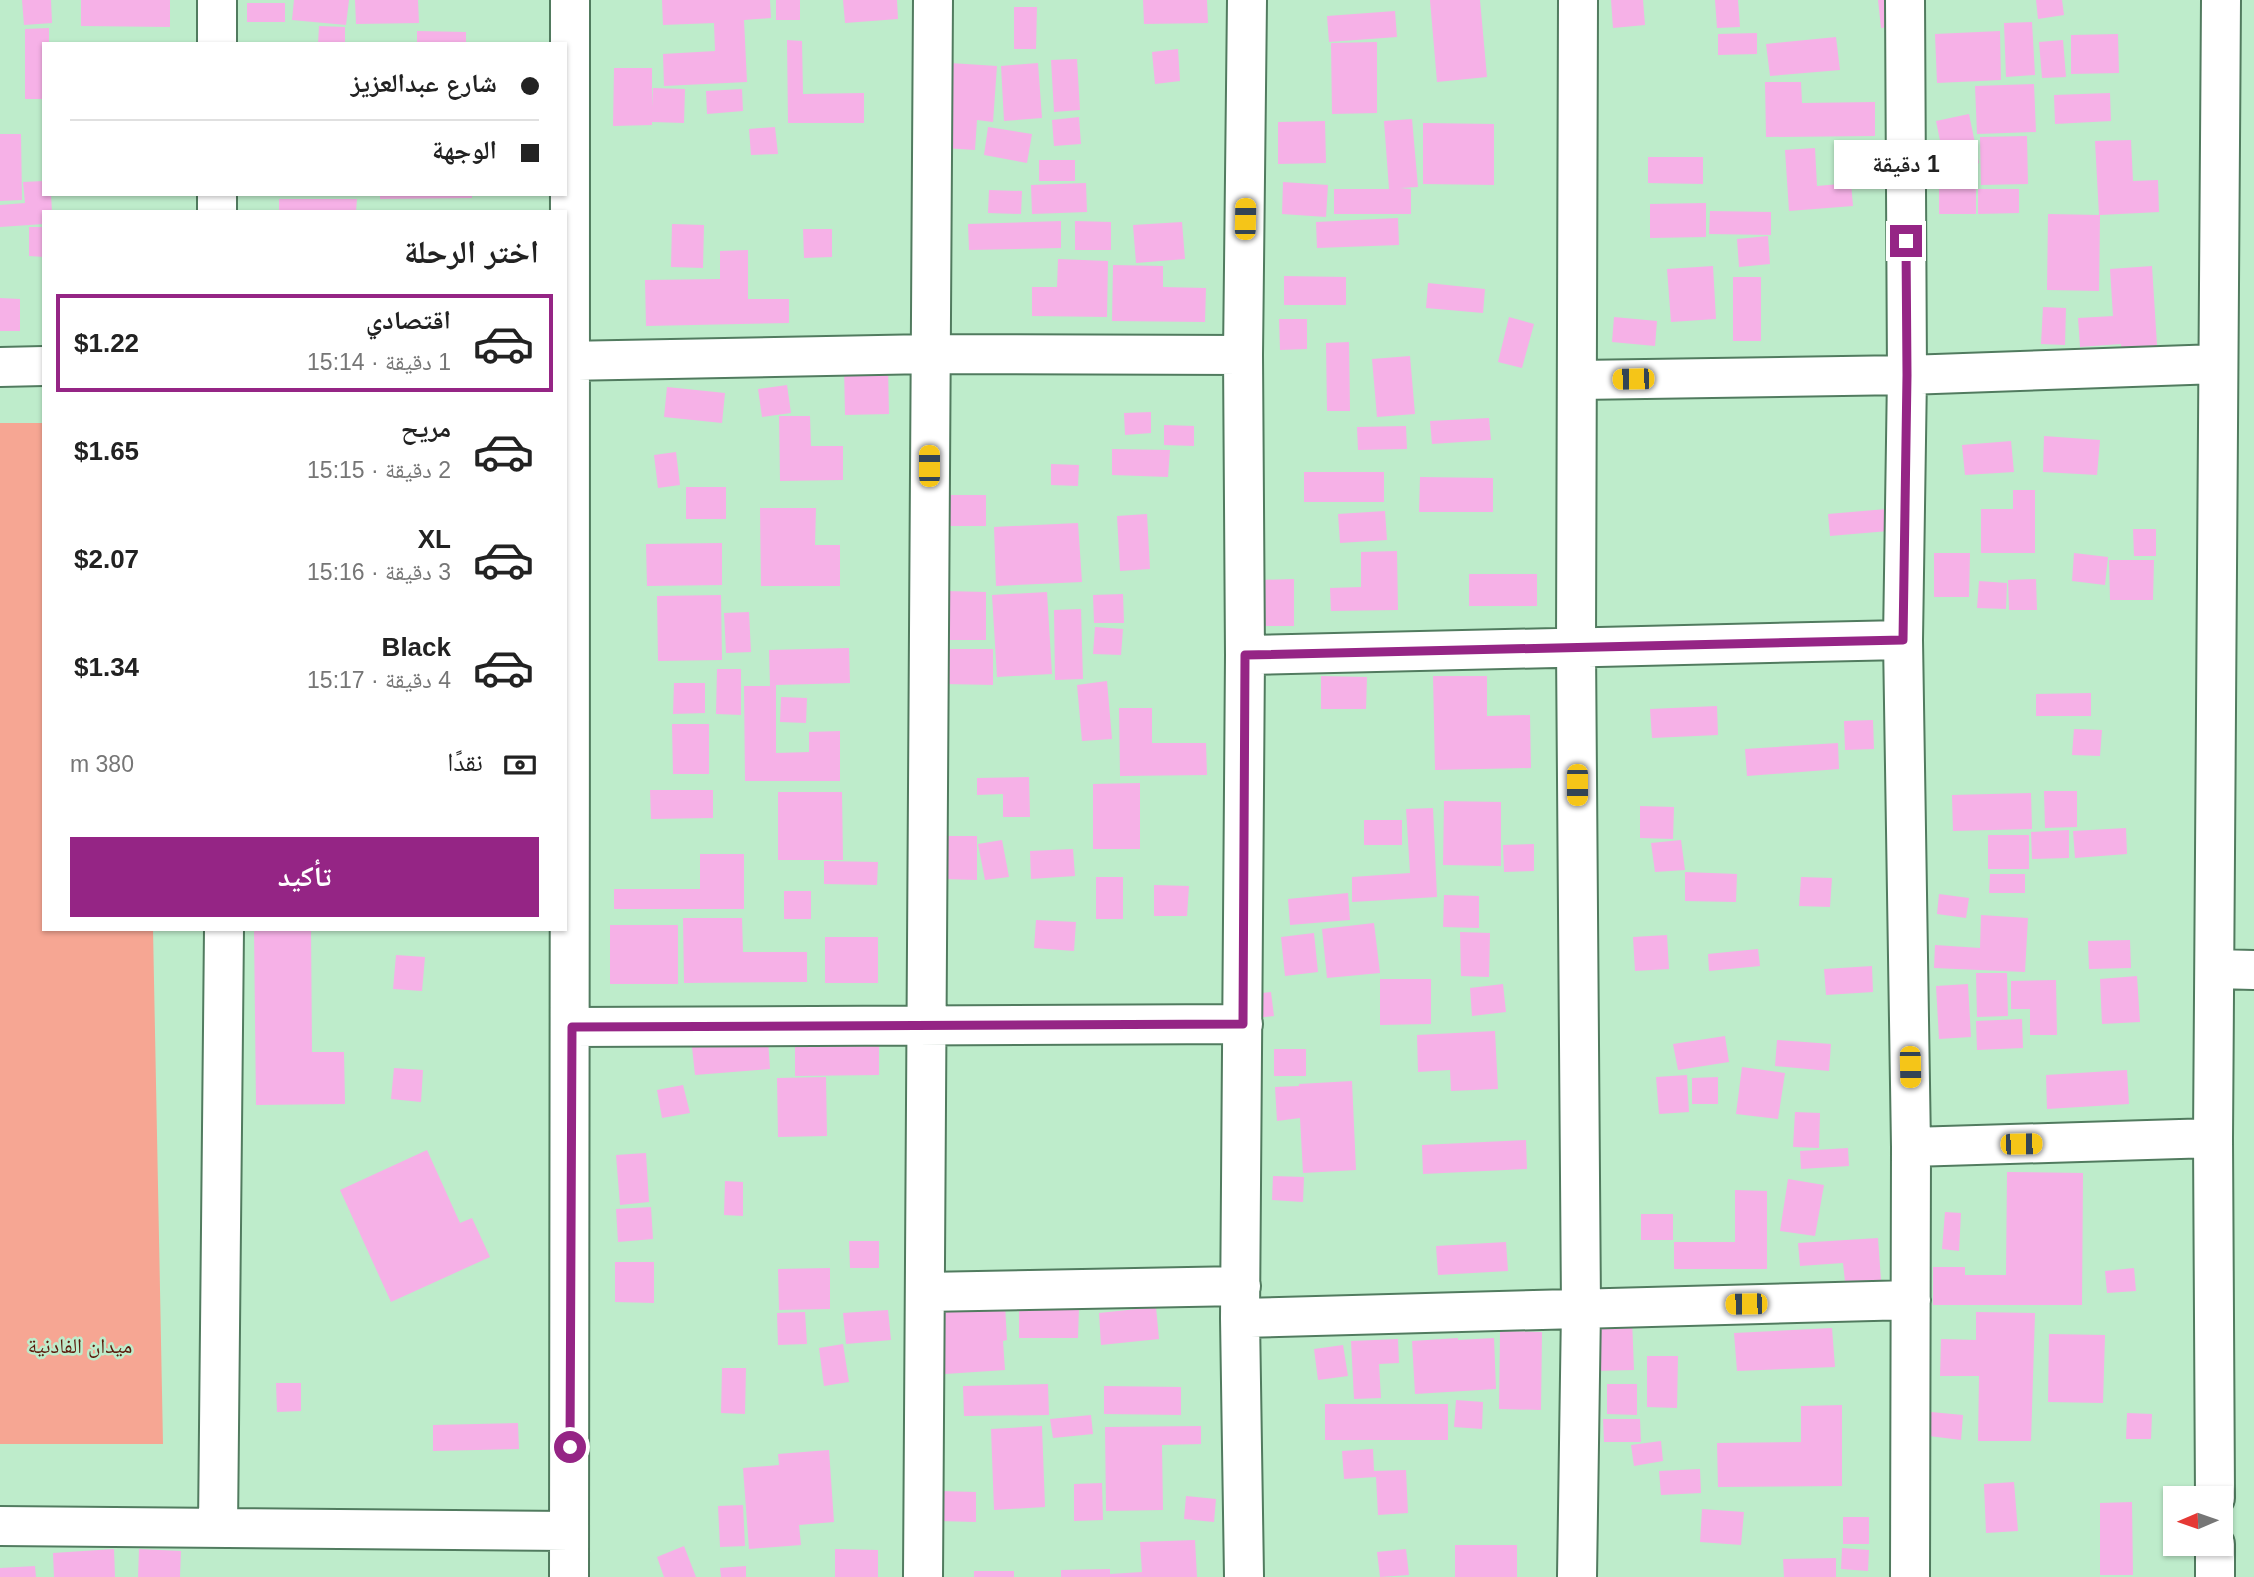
<!DOCTYPE html>
<html lang="ar">
<meta charset="utf-8">
<style>
body{margin:0;font-family:Helvetica,"Noto Naskh Arabic",sans-serif;background:#f6f6f6;color:#222;direction:rtl;height:100vh;display:flex;flex-direction:column;font-size:26px;white-space:nowrap}
*{box-sizing:border-box;margin:0}
p{font-size:23px;color:#767676}
.icon{flex:none;width:38px;height:38px;fill:none;stroke:currentColor;stroke-width:2;stroke-linecap:round;stroke-linejoin:round}
.map{position:relative;flex:1;overflow:hidden;direction:ltr}
.sheet{position:absolute;left:42px;top:210px;width:525px;height:721px;display:flex;flex-direction:column;background:#fff;border-radius:0px;box-shadow:0 2px 5px #0004;direction:rtl}
.sheet>*{flex:none}
.top-card{position:absolute;left:42px;top:42px;width:525px;height:154px;border-radius:0px;box-shadow:0 2px 5px #0004;direction:rtl;display:grid;align-content:center;height:154px;padding:0 28px;background:#fff}
.needle{width:46px;rotate:268deg}
.controls{position:absolute;left:2163px;top:1486px;display:grid;gap:14px}
.controls a{display:grid;place-items:center;width:70px;height:70px;border-radius:0px;background:#fff;box-shadow:0 2px 5px #0004;font-size:35px}
.end{position:absolute;width:32px;height:32px;margin:-16px;border:9px solid #952585;background:#fff;box-shadow:0 0 0 4px #fff}
.from{border-radius:50%}
.bubble{position:absolute;height:49px;border-radius:0px;background:#fff;box-shadow:0 2px 5px #0004;font-size:23px;font-weight:700;line-height:49px;text-align:center;direction:rtl}
.car{position:absolute;width:21px;height:42px;margin:-21px -10px;border-radius:9px;box-shadow:0 0 5px 2px #0007;background:linear-gradient(#f5c518 24%,#345 0 40%,#f5c518 0 76%,#345 0 86%,#f5c518 0)}
.top-card b{display:flex;align-items:center;gap:24px;height:66px;font-size:26px}
.top-card b+b{border-top:2px solid #e0e0e0}
.top-card i{width:18px;height:18px;background:#222}
ul{padding:0;list-style:none}
li{display:flex;align-items:center;gap:21px;height:98px;margin:0 14px 10px;padding:0 14px;border:4px solid transparent;border-radius:0px}
li div{flex:1}
li b{display:block;font-size:26px}
li em{font-style:normal;font-weight:700}
li.current{border-color:#952585}
li>.icon{width:63px;height:63px;stroke-width:1.5}
h2{padding:0 28px;font-size:32px;line-height:84px}
.pay{display:flex;align-items:center;gap:18px;height:77px;padding:0 28px;font-size:26px}
.pay p{margin-inline-start:auto}
.button{display:flex;gap:14px;margin-top:auto;padding:14px 28px}
.button a{flex:1;height:80px;border-radius:0px;background:#952585;color:#fff;font-size:28px;font-weight:700;line-height:80px;text-align:center}
.map>svg:first-child{display:block}
.green{fill:#f6a693}
.building{fill:#f6b1e7}
.lines{fill:none;stroke-linecap:round;stroke-linejoin:round}
.minor-casing{stroke:#517b5f;stroke-width:42}
.minor{stroke:#fff;stroke-width:38}
.route{stroke:#952585;stroke-width:9}
.labels{text-anchor:middle;dominant-baseline:central;stroke-width:5;stroke-linejoin:round;paint-order:stroke}
.park-label{font-size:21px;fill:#5a190b;stroke:#beeccb}
</style>
<div class="map">
<svg width="2254" height="1577" viewBox="0 0 2254 1577">
<rect width="100%" height="100%" fill="#beeccb"/>
<!-- green -->
<path class="green" d="M0,423H44V929H153L163,1444H0Z"/>
<!-- building -->
<path class="building" d="M22,0H51L52,23L24,25Z
M81,0H170V27L81,26Z
M294,0H349L346,25L292,20Z
M355,0H418L419,23L356,24Z
M662,0H770L771,18L744,20L747,82L664,86L663,54L715,51L714,23L663,25Z
M776,0H800V20H776Z
M843,0H897L898,19L845,23Z
M1143,0H1207L1208,23L1144,24Z
M1430,0H1480L1487,77L1437,82Z
M1611,0H1643L1645,25L1613,28Z
M1715,0H1738L1740,27L1717,28Z
M1878,0H1895L1898,26L1881,28Z
M2036,0H2062L2064,15L2038,19Z
M247,3H285V22H247Z
M1014,7H1037L1036,49H1014Z
M1395,11L1397,37L1329,42L1327,16Z
M2032,22L2035,75L2006,77L2004,23Z
M319,26L345,27V44H318Z
M49,28V44H44V99H25V29Z
M417,31L466,32V44H417Z
M2000,31L2001,80L1937,83L1935,34Z
M1757,33V54L1718,55V34Z
M2118,34L2119,73L2071,74V35Z
M1836,37L1840,70L1770,76L1766,44Z
M787,40L802,41L803,94L864,93V123H788Z
M2063,40L2066,77L2042,78L2039,42Z
M1377,42V113L1332,114L1331,43Z
M1178,49L1180,81L1155,84L1152,52Z
M1077,59L1080,110L1054,112L1051,60Z
M950,63L997,66L993,122L977,120L975,150L944,148Z
M1038,63L1042,118L1004,121L1001,66Z
M614,68H652V107L653,88L685,89L684,123L652,122V125L613,126Z
M1765,82H1801L1802,103L1875,102V136L1766,137Z
M2034,84L2036,132L1977,134L1975,86Z
M742,89L743,111L707,114L706,91Z
M2110,93L2111,121L2055,124L2054,95Z
M1969,114L1979,163L1946,170L1936,121Z
M1079,117L1081,144L1054,146L1052,120Z
M1412,119L1418,187L1400,188L1411,189V214H1334V189H1389L1384,121Z
M1325,121L1326,163L1278,164V122Z
M1423,123L1494,124V185L1423,184Z
M775,127L778,154L751,155L749,129Z
M988,127L1032,134L1027,163L984,155Z
M0,134H21L22,200L0,201Z
M2027,136L2028,184L1981,185L1980,137Z
M2131,140L2133,181L2158,180L2159,212L2100,215L2099,291L2047,290L2048,214L2099,215L2095,141Z
M1815,148L1817,186L1851,183L1853,206L1789,211L1785,150Z
M1648,157H1703V184L1648,183Z
M1039,160H1075V181H1039Z
M1939,178H1976V214H1939Z
M44,181V194H51L52,212H44V224L0,227V205L25,203L23,182Z
M1283,182L1328,185L1326,217L1282,214Z
M1086,183L1087,212L1032,214L1031,185Z
M1978,189H2019V213L1978,214Z
M989,190L1022,191L1021,214L988,213Z
M380,194H472V198L380,199Z
M279,199H357L356,212H279Z
M1706,203V237L1650,238V204Z
M1710,211L1771,212V235L1709,234Z
M1398,218L1399,245L1317,248L1316,222Z
M1061,221V248L969,250L968,224Z
M1075,221L1111,222V250H1075Z
M1182,222L1185,259L1136,263L1133,225Z
M672,224L704,225L703,268L671,267Z
M29,227H44V257L29,256Z
M803,229H832V257L804,258Z
M1768,236L1770,264L1739,267L1737,239Z
M748,250V299H789V323L646,326L645,280L720,279V251Z
M1058,259L1108,261L1107,317L1032,316V287H1057Z
M1113,265L1163,266V287L1206,288L1205,322L1112,321Z
M1713,266L1716,319L1671,322L1667,269Z
M2152,266L2158,361L2123,364L2121,344L2080,347L2078,318L2113,316L2110,269Z
M1284,276L1346,277V305H1284Z
M1733,277H1761V341H1733Z
M1428,283L1485,289L1483,313L1426,308Z
M0,298L20,299V331H0Z
M2043,307L2066,308L2065,345L2041,344Z
M1509,317L1534,324L1522,368L1498,362Z
M1614,317L1657,321L1655,346L1612,342Z
M1279,319H1307V349L1280,350Z
M1349,342L1350,411H1327L1326,343Z
M1410,356L1415,414L1377,417L1372,359Z
M888,366L889,414L845,415L844,367Z
M787,385L791,413L762,417L758,389Z
M667,387L725,393L722,423L664,417Z
M1151,412V433L1125,435L1124,413Z
M779,416H810L811,446H843V480L780,481Z
M1489,418L1491,440L1432,444L1430,421Z
M1164,425L1194,426V446L1164,445Z
M1406,426L1407,449L1358,450L1357,427Z
M2044,436L2100,440L2097,475L2043,472Z
M2011,441L2014,472L1965,475L1962,445Z
M1112,449L1170,450L1168,477L1112,475Z
M676,452L680,485L658,488L654,455Z
M1051,464L1079,465L1078,486L1051,485Z
M1304,472H1384V502H1304Z
M1420,477L1493,478V512H1419Z
M686,487H726V519H686Z
M2013,490H2035V553H1981V509H2013Z
M948,495H986V526H948Z
M760,508H816L815,545H840V586H761Z
M1898,508L1900,530L1830,536L1828,514Z
M1385,511L1387,540L1340,543L1338,514Z
M1147,514L1150,569L1120,571L1117,516Z
M1078,523L1082,582L996,586L994,527Z
M2133,529H2156V556H2134Z
M722,543V585L647,586L646,544Z
M1397,551L1398,610L1331,611L1330,588L1361,587V552Z
M1934,553H1970L1969,597H1934Z
M2074,553L2108,557L2105,585L2072,581Z
M2109,560H2154L2153,600H2110Z
M1469,574H1537V606H1469Z
M1294,579V626H1259L1258,580Z
M2036,579L2037,610H2009L2008,580Z
M1979,581L2007,583L2006,609L1977,608Z
M945,591L986,592V640H945Z
M1047,592L1052,674L997,677L992,595Z
M1123,594L1124,623H1094L1093,595Z
M721,595L722,660L658,661L657,596Z
M1081,609L1083,679L1055,680L1054,610Z
M749,612L751,652L726,653L724,613Z
M1095,627L1123,629L1121,655L1093,654Z
M849,648L850,683L776,685V753L809,752V732L840,731V781H745L744,686H770L769,650Z
M944,649H993V685L944,684Z
M717,669H741V715L716,714Z
M1321,676L1367,677L1366,709H1321Z
M1433,676H1487V716L1530,715L1531,768L1435,770Z
M1107,681L1112,739L1082,741L1077,685Z
M674,683H705V713L673,714Z
M2091,693V716H2036V694Z
M781,697L807,698L806,723L780,722Z
M1717,706L1718,735L1652,738L1650,709Z
M1119,708H1152V743H1206L1207,775L1120,776Z
M1873,720L1874,749L1845,750L1844,721Z
M672,724H709V774H673Z
M2074,729L2102,730L2100,756L2072,755Z
M1838,743L1839,769L1747,776L1745,749Z
M1029,777L1030,817H1003V794L977,795V778Z
M1140,783V849H1093V784Z
M650,790H713V818L651,819Z
M2044,791H2077V827L2045,828Z
M778,792H842L843,860H778Z
M2031,793L2032,829L1953,831L1952,795Z
M1444,801L1501,802V866L1443,865Z
M1640,806L1674,807L1673,839L1640,838Z
M1433,808L1437,897L1352,902V877L1410,873L1406,809Z
M1364,820H1402V845H1364Z
M2126,828L2127,854L2075,858L2073,831Z
M2069,830V858L2032,859L2031,832Z
M1988,835H2029V869H1988Z
M943,836H977V880L943,879Z
M1002,840L1009,877L985,880L978,844Z
M1681,840L1685,870L1655,872L1651,843Z
M1534,844V871L1504,872L1503,845Z
M1073,849L1075,876L1031,879L1030,851Z
M700,854H744V909H614V889H700Z
M824,861L878,862L877,885L824,884Z
M1685,872L1737,874L1736,902L1685,901Z
M1990,874H2025V893H1989Z
M1096,877H1123V919H1096Z
M1801,877L1832,878L1830,907L1799,906Z
M1154,885L1189,886L1187,916H1154Z
M784,891H811V919H784Z
M1348,893L1350,920L1290,925L1288,899Z
M1939,894L1969,898L1966,918L1937,914Z
M1444,895L1479,896V928L1443,927Z
M1981,915L2028,918L2025,972L1934,968L1935,945L1980,948Z
M683,918H742L743,952H807V982L684,983Z
M1036,920L1076,922L1074,951L1034,948Z
M1374,923L1380,973L1327,978L1322,929Z
M610,925H678V984H610Z
M254,929H311L312,1052H344L345,1104L256,1105Z
M1460,932L1490,933L1489,977L1461,976Z
M1314,933L1318,972L1285,976L1281,937Z
M1667,935L1669,969L1635,971L1633,937Z
M825,937H878V983H825Z
M2130,940L2131,968L2089,969L2088,941Z
M1758,949L1760,966L1709,971L1708,954Z
M396,955L425,957L422,991L393,989Z
M1872,966L1873,992L1826,995L1824,969Z
M1976,973H2007L2008,1016L1977,1017Z
M2137,976L2140,1022L2102,1024L2100,979Z
M1380,979H1431V1024L1380,1025Z
M2056,980L2057,1035H2030V1009H2011V981Z
M1503,984L1506,1012L1472,1016L1470,988Z
M1968,984L1971,1037L1939,1039L1936,986Z
M1271,992L1274,1016L1247,1019L1245,995Z
M2022,1019L2023,1048L1977,1050L1976,1021Z
M1495,1031L1498,1089L1451,1091L1450,1070L1418,1072L1417,1035Z
M1725,1036L1729,1062L1678,1070L1673,1044Z
M768,1040L770,1069L695,1075L692,1047Z
M1777,1040L1831,1044L1829,1071L1775,1066Z
M879,1044V1075L795,1076V1046Z
M1274,1049H1306V1076H1274Z
M1742,1067L1785,1073L1778,1119L1736,1114Z
M394,1068L423,1070L421,1102L391,1099Z
M2127,1070L2129,1104L2047,1109L2046,1075Z
M1687,1075L1689,1112L1659,1114L1656,1077Z
M826,1077L827,1136L778,1137L777,1078Z
M1718,1077V1104H1692V1078Z
M1352,1081L1356,1170L1303,1173L1300,1118L1277,1121L1275,1087L1299,1086V1084Z
M683,1085L690,1113L662,1118L657,1090Z
M1795,1112L1820,1113L1819,1148L1793,1147Z
M1526,1140L1527,1169L1423,1174L1422,1145Z
M1848,1148L1849,1166L1801,1169L1800,1151Z
M427,1150L460,1223L472,1218L490,1257L391,1302L340,1190Z
M646,1153L649,1202L620,1205L616,1155Z
M2007,1172L2083,1173L2082,1305H1933V1267H1965V1275H2006Z
M1273,1176L1304,1177L1303,1202L1272,1200Z
M1788,1179L1824,1185L1815,1236L1780,1231Z
M725,1181L743,1182V1216L724,1215Z
M1735,1190L1767,1191V1269H1674V1242H1735Z
M651,1207L653,1239L618,1242L616,1209Z
M1945,1212L1961,1213L1959,1251L1942,1249Z
M1641,1214H1673V1240H1641Z
M1878,1238L1881,1280L1845,1282L1843,1263L1800,1266L1798,1243Z
M849,1241H879V1268H850Z
M1506,1242L1508,1271L1438,1275L1436,1246Z
M615,1262H654V1303L615,1302Z
M830,1268V1309L779,1310L778,1269Z
M2134,1268L2136,1291L2107,1293L2105,1271Z
M1005,1305L1007,1340L1003,1341L1005,1370L945,1374L941,1309Z
M1019,1306L1079,1307L1078,1338H1019Z
M1156,1307L1159,1339L1101,1345L1099,1313Z
M888,1310L891,1340L846,1344L843,1313Z
M805,1312L807,1344L778,1345L777,1313Z
M1976,1312L2035,1313L2031,1441H1978L1979,1376H1940L1941,1339L1976,1340Z
M1632,1319L1634,1370L1594,1371L1593,1320Z
M1832,1328L1835,1367L1737,1371L1734,1333Z
M1500,1331L1542,1332L1541,1410L1499,1409Z
M2049,1334L2105,1335L2103,1403L2048,1402Z
M1458,1338V1340L1494,1338L1496,1389L1415,1394L1412,1341Z
M1398,1339L1399,1363L1379,1364L1381,1398L1354,1399L1351,1341Z
M843,1344L849,1382L824,1386L819,1348Z
M1343,1345L1348,1376L1318,1380L1314,1349Z
M1647,1356H1678L1677,1408L1647,1407Z
M722,1368H746L745,1414L721,1413Z
M276,1383H301V1411L277,1412Z
M1048,1384L1049,1415L964,1416L963,1386Z
M1607,1384H1637V1415L1607,1414Z
M1104,1386L1181,1387V1415L1104,1414Z
M1456,1400L1483,1402L1482,1429L1454,1427Z
M1325,1404H1448V1440H1325Z
M1842,1405V1486L1718,1487L1717,1443L1801,1442V1406Z
M1931,1412L1963,1415L1961,1440L1929,1436Z
M2127,1413L2152,1414L2151,1439H2126Z
M1091,1415L1093,1434L1053,1438L1050,1419Z
M1603,1419H1640L1641,1442H1604Z
M518,1423L519,1449L433,1451V1425Z
M1042,1426L1045,1507L994,1510L991,1429Z
M1201,1426V1444L1162,1445L1163,1510L1106,1511L1105,1427Z
M1661,1441L1663,1461L1634,1466L1631,1445Z
M1373,1449L1374,1471L1406,1470L1408,1513L1378,1515L1376,1477L1344,1479L1342,1451Z
M829,1450L834,1522L799,1525L801,1545L749,1549L743,1468L779,1465L778,1454Z
M1700,1469L1701,1493L1661,1495L1659,1471Z
M2014,1482L2018,1531L1986,1533L1984,1484Z
M1102,1483L1103,1520L1074,1521V1484Z
M939,1491L976,1492V1522L939,1521Z
M1186,1496L1216,1499L1214,1522L1184,1519Z
M2132,1502L2133,1575H2100V1503Z
M743,1505L745,1546L720,1547L718,1506Z
M1702,1509L1744,1512L1741,1545L1700,1542Z
M1843,1517H1869V1544H1843Z
M1195,1540L1197,1577H1061V1570L1110,1569V1574L1142,1572L1140,1542Z
M1455,1545H1517V1577H1455Z
M684,1546L696,1577H664L657,1557Z
M1842,1548L1869,1550L1868,1571L1841,1569Z
M114,1549L115,1577H54L53,1553Z
M139,1549L181,1551L180,1577H138Z
M835,1549L878,1550V1577H835Z
M1406,1549L1409,1575L1380,1577L1377,1552Z
M1836,1558V1577H1784L1783,1559Z
M35,1566L36,1577H0V1568Z
M746,1566V1577H721L720,1568Z
M974,1571H1014V1577H974Z"/>
<g class="lines">
<!-- minor casing -->
<g class="minor-casing">
<path id="minor" d="M217,0V44
M1905,0L1907,375L1903,640L1911,1147L1910,1577
M217,194V212
M565,361L930,354L1243,355
M0,367L44,366
M1578,380L1907,375L2218,364
M1245,655L1903,640
M2215,969L2254,970
M572,1027L1243,1024
M1911,1147L2213,1138
M925,1292L1241,1286
M1240,1318L1911,1300
M2215,1498L2213,1138L2221,0
M0,1526L569,1531
M218,1528L224,929
M2215,1544V1577
M569,1577C574,1051 566,526 570,0
M923,1577L933,0
M1244,1577L1240,1318L1245,655L1243,355L1247,0
M1577,1577L1581,1309L1576,647L1578,0"/>
</g>
<!-- minor -->
<use href="#minor" class="minor"/>
</g>
<g class="lines">
<!-- route -->
<path class="route" d="M570,1447L572,1027L1243,1024L1245,655L1903,640L1907,375L1906,241"/>
</g>
<g class="labels">
<!-- park labels -->
<g class="park-label">
<text x="80" y="1345">ميدان الفادنية</text>
</g>
</g>
</svg>
<div class="controls">
<a><svg class="needle" viewBox="-14 -14 28 28"><path d="M0-13l5 13h-10z" fill="#e53935"/><path d="M0 13l5-13h-10z" fill="#767676"/></svg></a>
</div>
<i class="end from" style="left:570px;top:1447px"></i>
<i class="end" style="left:1906px;top:241px"></i>
<div class="bubble" style="left:1834px;top:140px;width:144px">1 دقيقة</div>
<i class="car" style="left:1245px;top:219px;rotate:1deg"></i>
<i class="car" style="left:1633px;top:379px;rotate:269deg"></i>
<i class="car" style="left:929px;top:466px;rotate:0deg"></i>
<i class="car" style="left:1577px;top:785px;rotate:180deg"></i>
<i class="car" style="left:1910px;top:1067px;rotate:179deg"></i>
<i class="car" style="left:2021px;top:1144px;rotate:89deg"></i>
<i class="car" style="left:1746px;top:1304px;rotate:269deg"></i>
<div class="top-card">
<b><i class="from"></i>شارع عبدالعزيز</b>
<b><i></i>الوجهة</b>
</div>
<section class="sheet">
<h2>اختر الرحلة</h2>
<ul>
<li class="current"><svg class="icon" aria-label="car" viewBox="0 0 24 24"><path d="M5 17H2v-5l4-1 3-4h7l3 4 3 1v5h-3M9 17h6M6 11h13"/><circle cx="7" cy="17" r="2"/><circle cx="17" cy="17" r="2"/></svg><div><b>اقتصادي</b><p>1 دقيقة · 15:14</p></div><em>$1.22</em></li>
<li><svg class="icon" aria-label="car" viewBox="0 0 24 24"><path d="M5 17H2v-5l4-1 3-4h7l3 4 3 1v5h-3M9 17h6M6 11h13"/><circle cx="7" cy="17" r="2"/><circle cx="17" cy="17" r="2"/></svg><div><b>مريح</b><p>2 دقيقة · 15:15</p></div><em>$1.65</em></li>
<li><svg class="icon" aria-label="car" viewBox="0 0 24 24"><path d="M5 17H2v-5l4-1 3-4h7l3 4 3 1v5h-3M9 17h6M6 11h13"/><circle cx="7" cy="17" r="2"/><circle cx="17" cy="17" r="2"/></svg><div><b>XL</b><p>3 دقيقة · 15:16</p></div><em>$2.07</em></li>
<li><svg class="icon" aria-label="car" viewBox="0 0 24 24"><path d="M5 17H2v-5l4-1 3-4h7l3 4 3 1v5h-3M9 17h6M6 11h13"/><circle cx="7" cy="17" r="2"/><circle cx="17" cy="17" r="2"/></svg><div><b>Black</b><p>4 دقيقة · 15:17</p></div><em>$1.34</em></li>
</ul>
<div class="pay"><svg class="icon" aria-label="cash" viewBox="0 0 24 24"><path d="M3 7h18v10H3z"/><circle cx="12" cy="12" r="2"/></svg>نقدًا<p>380 m</p></div>
<div class="button"><a>تأكيد</a></div>
</section>
</div>
